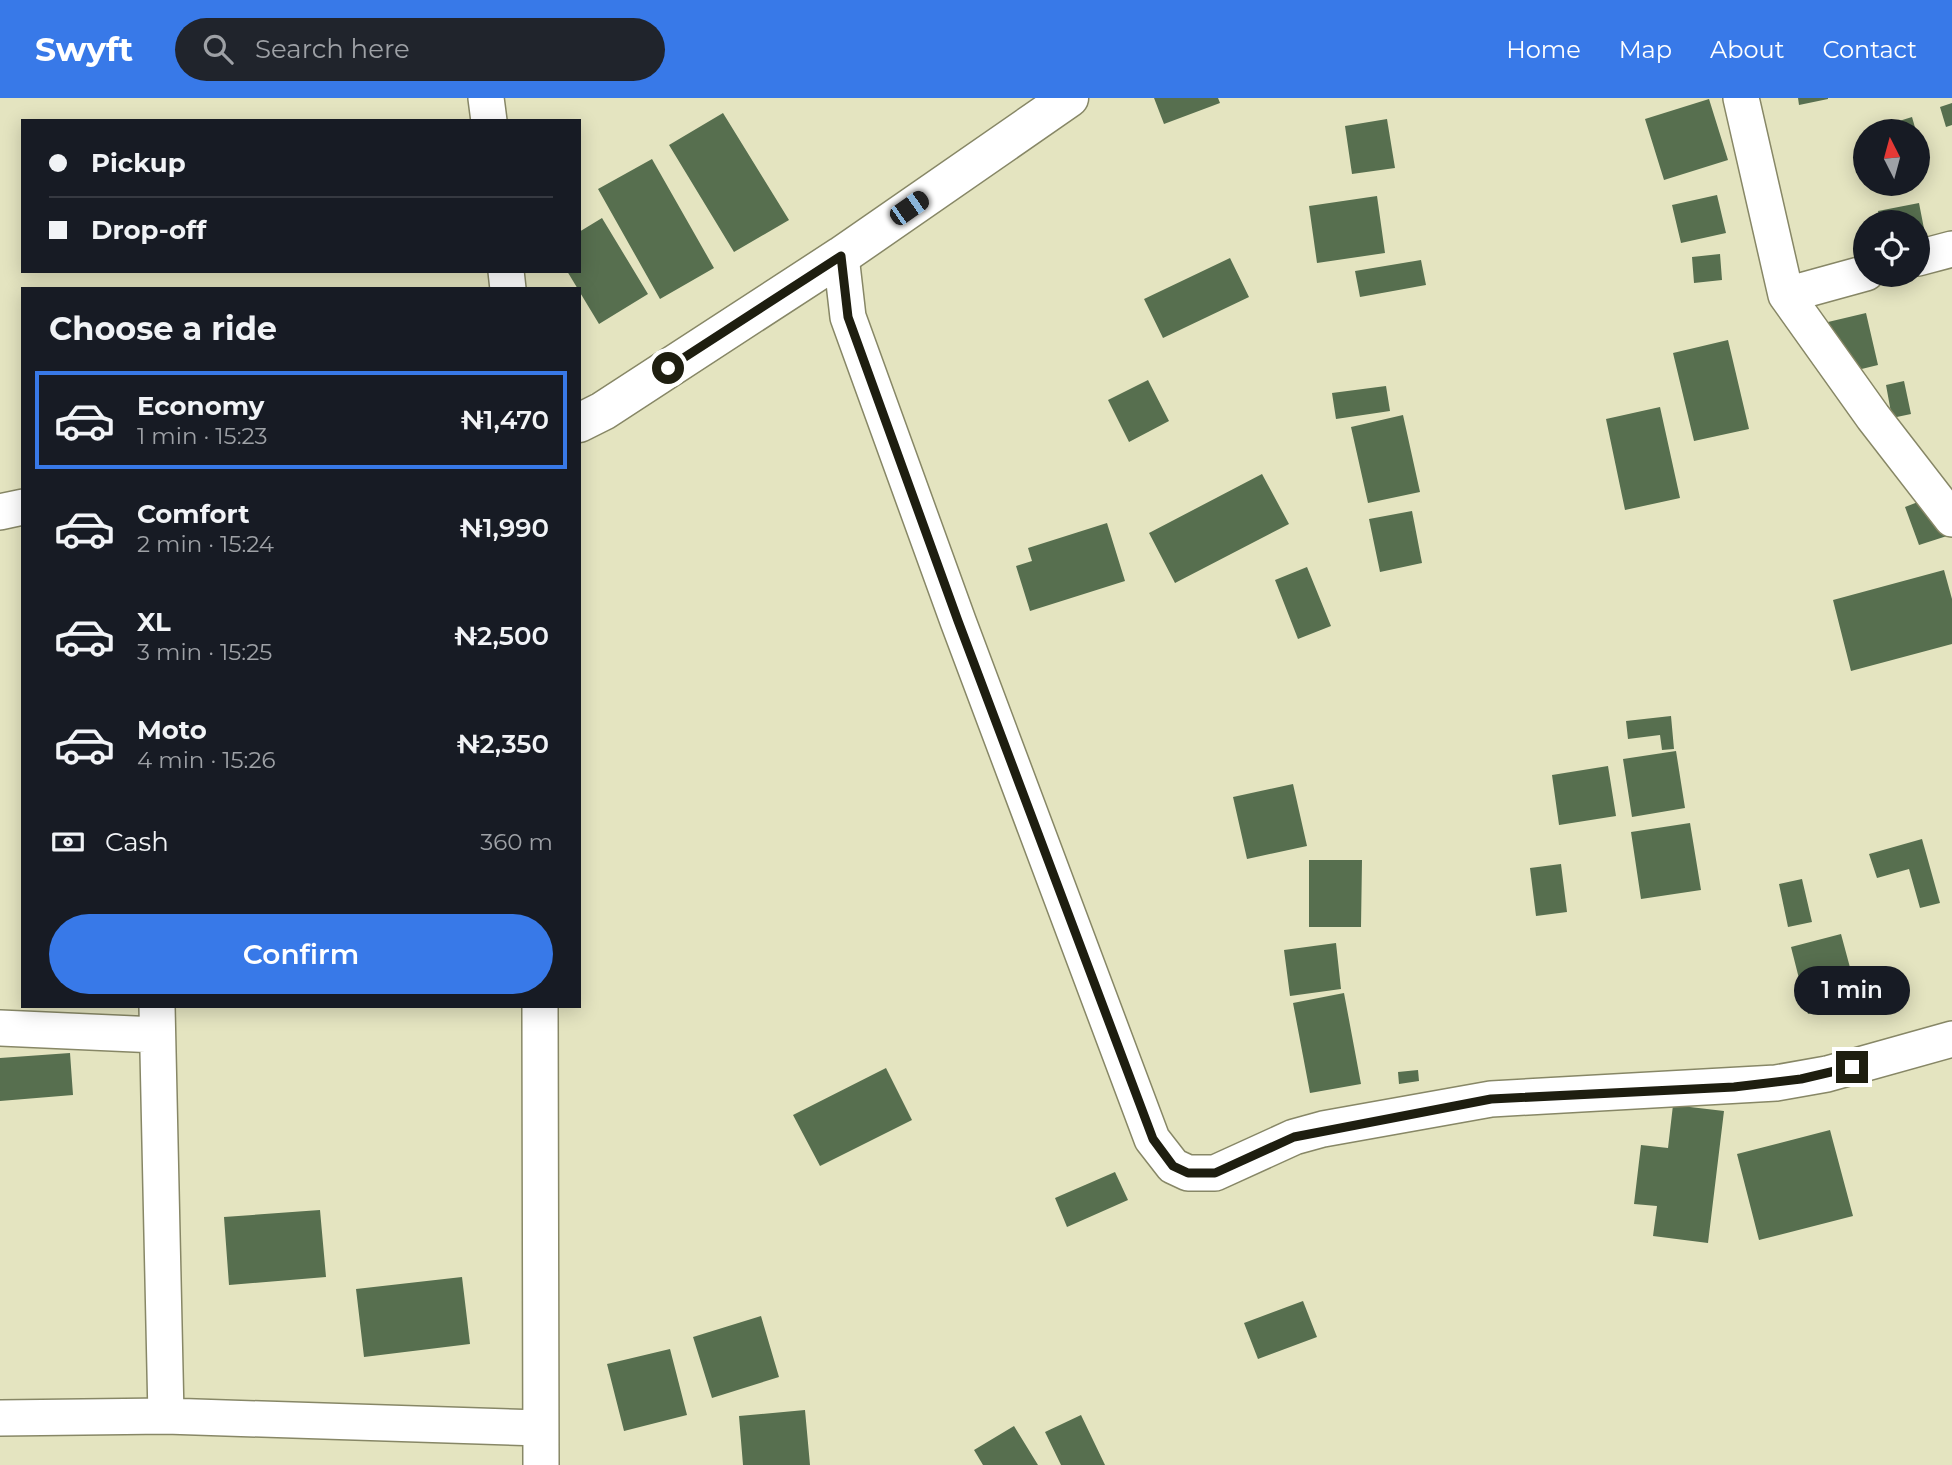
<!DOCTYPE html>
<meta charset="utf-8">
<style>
body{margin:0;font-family:Montserrat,sans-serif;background:#20242c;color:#f1f3f6;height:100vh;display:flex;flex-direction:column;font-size:26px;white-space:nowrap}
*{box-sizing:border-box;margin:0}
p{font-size:23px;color:#9ea1a6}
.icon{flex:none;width:38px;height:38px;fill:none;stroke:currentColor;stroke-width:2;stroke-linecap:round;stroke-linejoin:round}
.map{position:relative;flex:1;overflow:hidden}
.sheet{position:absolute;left:21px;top:189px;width:560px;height:721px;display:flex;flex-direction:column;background:#171b24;border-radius:0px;box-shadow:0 4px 18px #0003}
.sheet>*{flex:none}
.hud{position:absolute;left:21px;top:21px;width:560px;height:154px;border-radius:0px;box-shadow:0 4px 18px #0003;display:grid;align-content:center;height:154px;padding:0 28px;background:#171b24}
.needle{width:46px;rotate:354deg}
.fabs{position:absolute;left:1853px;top:21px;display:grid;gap:14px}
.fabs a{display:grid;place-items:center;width:77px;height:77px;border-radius:50%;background:#171b24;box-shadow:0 4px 18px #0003;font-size:35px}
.end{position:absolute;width:32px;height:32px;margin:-16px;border:9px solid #1e1e10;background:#fff;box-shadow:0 0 0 4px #fff}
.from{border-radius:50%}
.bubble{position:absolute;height:49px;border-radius:24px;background:#171b24;box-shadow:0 4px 18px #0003;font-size:23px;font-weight:600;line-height:49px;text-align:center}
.car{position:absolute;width:21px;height:42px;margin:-21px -10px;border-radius:9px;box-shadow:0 0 5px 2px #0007;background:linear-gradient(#222 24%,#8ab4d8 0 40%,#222 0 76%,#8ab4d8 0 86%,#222 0)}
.hud b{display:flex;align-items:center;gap:24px;height:66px;font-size:26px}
.hud b+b{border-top:2px solid #363941}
.hud i{width:18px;height:18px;background:#f1f3f6}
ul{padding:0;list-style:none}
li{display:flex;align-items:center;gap:21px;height:98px;margin:0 14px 10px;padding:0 14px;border:4px solid transparent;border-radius:0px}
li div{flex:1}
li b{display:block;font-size:26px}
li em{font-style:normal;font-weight:600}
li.selected{border-color:#3879e8}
li>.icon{width:63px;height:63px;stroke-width:1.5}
h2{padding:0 28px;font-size:32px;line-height:84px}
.pay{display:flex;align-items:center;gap:18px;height:77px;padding:0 28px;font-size:26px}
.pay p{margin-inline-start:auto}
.primary-button{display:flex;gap:14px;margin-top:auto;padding:14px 28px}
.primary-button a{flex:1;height:80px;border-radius:42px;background:#3879e8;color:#fff;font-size:28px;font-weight:600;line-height:80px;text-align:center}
header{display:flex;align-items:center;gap:42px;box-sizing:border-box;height:98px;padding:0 35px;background:#3879e8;color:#fff}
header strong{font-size:33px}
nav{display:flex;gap:38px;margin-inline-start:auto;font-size:24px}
.search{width:490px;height:63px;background:#20242c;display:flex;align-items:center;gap:18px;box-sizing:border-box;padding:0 24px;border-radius:38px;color:#9ea1a6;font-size:26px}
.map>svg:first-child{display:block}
.building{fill:#576f4f}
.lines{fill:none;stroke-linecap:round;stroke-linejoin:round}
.minor-casing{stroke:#878766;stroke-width:38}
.tertiary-casing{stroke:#878766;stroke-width:41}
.minor{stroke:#fff;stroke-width:35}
.tertiary{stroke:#fff;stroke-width:38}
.route{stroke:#1e1e10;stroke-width:9}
</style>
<header>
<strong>Swyft</strong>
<div class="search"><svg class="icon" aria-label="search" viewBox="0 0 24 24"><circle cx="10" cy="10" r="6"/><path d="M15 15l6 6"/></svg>Search here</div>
<nav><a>Home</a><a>Map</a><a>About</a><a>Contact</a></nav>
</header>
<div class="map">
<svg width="1952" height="1367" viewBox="0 0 1952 1367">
<rect width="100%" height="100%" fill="#e4e4c0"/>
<!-- building -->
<path class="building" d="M1154,0H1218L1220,5L1164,26Z
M1798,0H1828V1L1799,7Z
M1709,1L1728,62L1664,82L1645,21Z
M1952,5V27L1946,29L1940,9Z
M723,15L789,122L734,154L669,47Z
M1912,19L1916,33H1884L1883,28Z
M1387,21L1395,70L1352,76L1345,28Z
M652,61L714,170L660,201L598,91Z
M1717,97L1726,135L1681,145L1672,107Z
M1377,98L1385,155L1317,165L1309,108Z
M1919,105L1926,141L1918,142V124H1880L1878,113Z
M602,120L648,196L599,226L567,173H579V134Z
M1720,156L1722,182L1694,185L1692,159Z
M1230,160L1249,199L1163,240L1144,201Z
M1421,162L1426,187L1360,199L1355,173Z
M1866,215L1878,267L1841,276L1828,224Z
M1728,242L1749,331L1694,343L1673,255Z
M1148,282L1169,323L1129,344L1108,302Z
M1904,283L1911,316L1892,320L1886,287Z
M1386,288L1390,313L1336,321L1332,295Z
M1660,309L1680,400L1625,412L1606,321Z
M1403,317L1420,394L1368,405L1351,329Z
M1262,376L1289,426L1175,485L1149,435Z
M1936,397L1950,437L1919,447L1905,409Z
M1412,413L1422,465L1380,474L1369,421Z
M1107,425L1125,483L1030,513L1016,468L1032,463L1028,450Z
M1307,469L1331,528L1298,541L1275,482Z
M1944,472L1952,501V546L1851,573L1833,502Z
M1671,618L1674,651L1662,652L1660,637L1628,641L1626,623Z
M1676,653L1685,710L1632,719L1623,661Z
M1608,668L1616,718L1559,727L1552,677Z
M1293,686L1307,748L1247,761L1233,699Z
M1690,725L1701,792L1641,801L1631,734Z
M1922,741L1940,805L1920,810L1909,771L1877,780L1869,756Z
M1309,762H1362L1361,829H1309Z
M1561,766L1567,814L1536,818L1530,770Z
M1802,781L1812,824L1788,829L1779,786Z
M1841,836L1859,903L1808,916L1791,849Z
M1336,845L1341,891L1290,898L1284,852Z
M1344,895L1361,986L1310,995L1293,905Z
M70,955L73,997L0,1003V960Z
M886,970L912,1022L820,1068L793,1017Z
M1418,972L1419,983L1399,986L1398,974Z
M1673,1007L1724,1013L1708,1145L1653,1138L1657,1108L1634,1106L1641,1047L1668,1050Z
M1830,1032L1853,1118L1759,1142L1737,1056Z
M1115,1074L1128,1102L1067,1129L1055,1100Z
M320,1112L326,1179L229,1187L224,1119Z
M462,1179L470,1246L364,1259L356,1191Z
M1303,1203L1317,1239L1258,1261L1244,1225Z
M761,1218L779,1279L712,1300L693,1239Z
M670,1251L687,1317L624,1333L607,1266Z
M805,1312L810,1367H743L739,1318Z
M1081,1317L1105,1367H1061L1045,1334Z
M1014,1328L1038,1367H983L974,1352Z"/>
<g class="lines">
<!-- minor casing -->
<g class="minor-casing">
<path id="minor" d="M486,0L489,23
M1741,0L1786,197L1873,319L1952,421
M841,158L848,219L958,523L1152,1041L1173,1068L1188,1075H1215L1294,1039L1323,1031L1491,1001L1776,985L1827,976L1952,941
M1918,160L1952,151
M506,173L508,191
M1786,197L1866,175
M0,414L23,409
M157,908L166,1318
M540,908L541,1367
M0,930L157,937
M0,1320L166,1318L540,1330"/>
</g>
<!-- tertiary casing -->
<g class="tertiary-casing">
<path id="tertiary" d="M579,325L603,313L841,158L1069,0"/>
</g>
<!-- minor -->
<use href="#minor" class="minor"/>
<!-- tertiary -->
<use href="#tertiary" class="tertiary"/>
</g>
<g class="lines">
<!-- route -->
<path class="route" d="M668,270L841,158L848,219L958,523L1153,1041L1173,1068L1188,1075H1215L1294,1039L1491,1001L1734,989L1801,981L1852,969"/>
</g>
</svg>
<div class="fabs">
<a><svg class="needle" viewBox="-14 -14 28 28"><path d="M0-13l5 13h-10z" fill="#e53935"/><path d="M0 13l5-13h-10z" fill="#9ea1a6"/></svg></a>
<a><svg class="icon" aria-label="locate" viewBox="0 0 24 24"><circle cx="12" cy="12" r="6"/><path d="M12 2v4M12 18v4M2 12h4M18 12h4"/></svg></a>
</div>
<i class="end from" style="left:668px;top:270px"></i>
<i class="end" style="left:1852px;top:969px"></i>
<div class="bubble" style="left:1794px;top:868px;width:116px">1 min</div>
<i class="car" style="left:909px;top:110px;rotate:55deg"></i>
<div class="hud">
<b><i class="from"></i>Pickup</b>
<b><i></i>Drop-off</b>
</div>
<section class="sheet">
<h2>Choose a ride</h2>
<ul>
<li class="selected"><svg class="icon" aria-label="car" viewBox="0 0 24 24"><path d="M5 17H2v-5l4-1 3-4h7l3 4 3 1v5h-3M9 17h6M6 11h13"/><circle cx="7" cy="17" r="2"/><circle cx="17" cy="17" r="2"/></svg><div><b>Economy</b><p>1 min · 15:23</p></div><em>₦1,470</em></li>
<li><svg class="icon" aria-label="car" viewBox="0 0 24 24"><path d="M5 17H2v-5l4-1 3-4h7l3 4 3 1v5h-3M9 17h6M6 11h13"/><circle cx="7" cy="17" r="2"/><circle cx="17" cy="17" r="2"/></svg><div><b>Comfort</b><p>2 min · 15:24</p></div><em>₦1,990</em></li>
<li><svg class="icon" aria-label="car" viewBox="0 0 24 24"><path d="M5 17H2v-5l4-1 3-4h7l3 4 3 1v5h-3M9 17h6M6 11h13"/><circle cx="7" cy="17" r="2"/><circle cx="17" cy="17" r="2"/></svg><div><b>XL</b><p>3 min · 15:25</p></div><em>₦2,500</em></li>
<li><svg class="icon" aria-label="car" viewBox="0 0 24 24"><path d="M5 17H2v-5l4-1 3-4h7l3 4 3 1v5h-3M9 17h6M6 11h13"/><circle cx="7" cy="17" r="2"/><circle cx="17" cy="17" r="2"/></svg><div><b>Moto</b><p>4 min · 15:26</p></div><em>₦2,350</em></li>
</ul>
<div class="pay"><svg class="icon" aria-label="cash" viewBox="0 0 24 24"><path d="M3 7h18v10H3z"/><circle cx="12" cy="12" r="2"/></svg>Cash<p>360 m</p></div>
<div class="primary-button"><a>Confirm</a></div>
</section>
</div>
